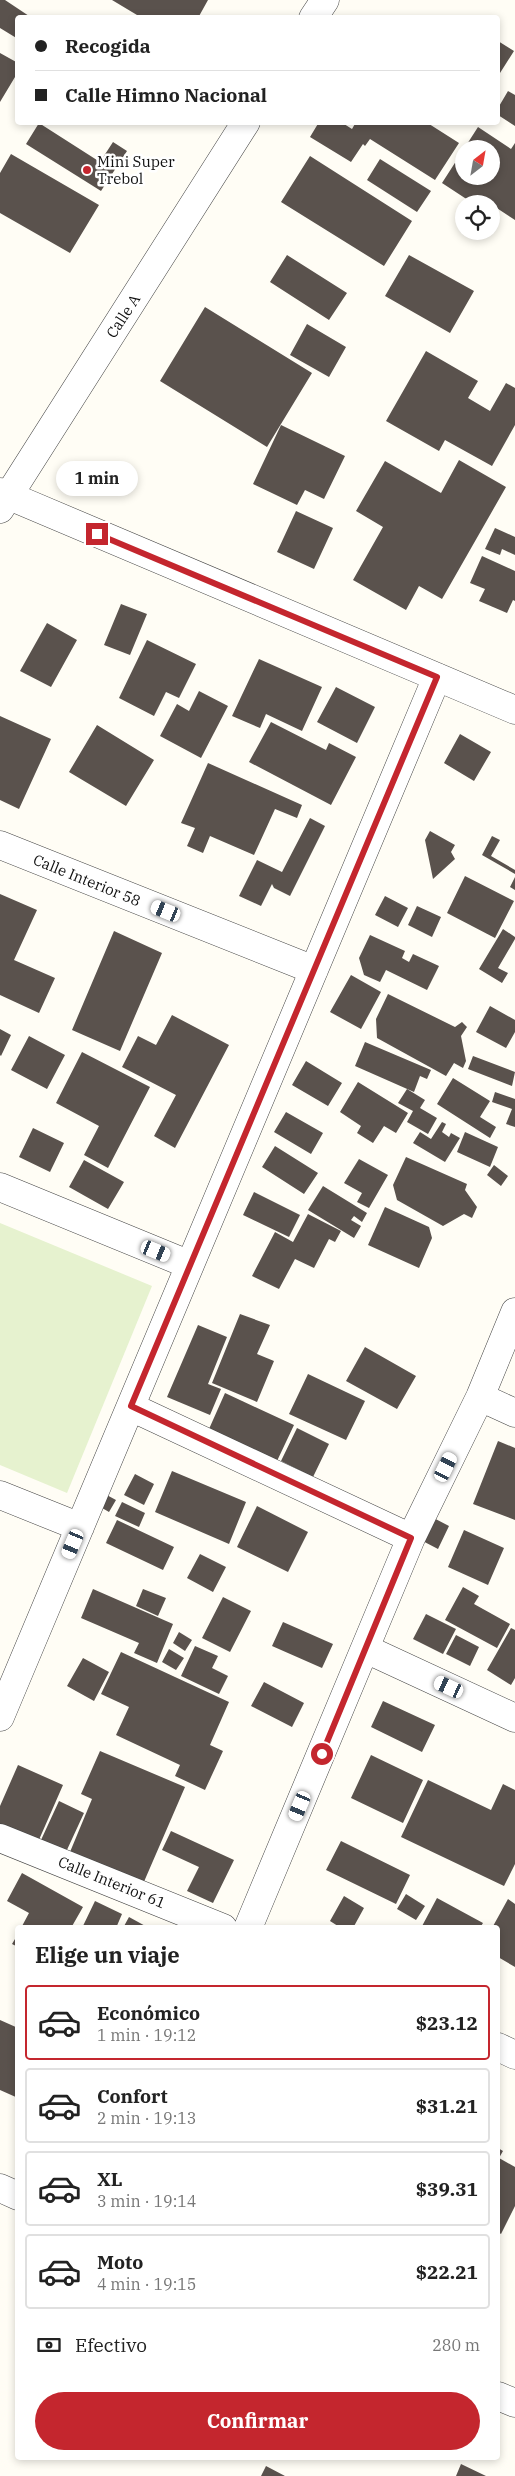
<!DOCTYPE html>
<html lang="es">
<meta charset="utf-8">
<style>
body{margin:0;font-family:"IBM Plex Serif",serif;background:#f6f6f6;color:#222;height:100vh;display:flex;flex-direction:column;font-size:19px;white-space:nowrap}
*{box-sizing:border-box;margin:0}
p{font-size:16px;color:#767676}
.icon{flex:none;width:28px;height:28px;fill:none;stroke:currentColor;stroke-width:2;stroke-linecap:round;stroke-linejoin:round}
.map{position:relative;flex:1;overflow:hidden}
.details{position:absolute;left:15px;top:1925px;width:485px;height:535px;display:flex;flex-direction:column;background:#fff;border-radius:5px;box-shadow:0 2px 8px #0003}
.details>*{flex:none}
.hud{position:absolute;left:15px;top:15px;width:485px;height:110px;border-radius:5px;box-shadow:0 2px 8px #0003;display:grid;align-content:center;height:110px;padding:0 20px;background:#fff}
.needle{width:32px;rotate:31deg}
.fabs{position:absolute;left:455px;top:140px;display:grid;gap:10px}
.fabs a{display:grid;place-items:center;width:45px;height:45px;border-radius:50%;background:#fff;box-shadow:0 2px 8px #0003;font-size:25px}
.end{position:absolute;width:22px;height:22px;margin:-11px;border:6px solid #c4262e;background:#fff;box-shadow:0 0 0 2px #fff}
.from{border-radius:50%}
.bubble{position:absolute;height:35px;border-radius:18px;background:#fff;box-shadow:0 2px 8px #0003;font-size:16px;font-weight:700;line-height:35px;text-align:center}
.car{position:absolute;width:15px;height:30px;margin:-15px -8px;border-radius:6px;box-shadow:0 0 4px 1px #0007;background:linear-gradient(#fff 24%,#345 0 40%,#fff 0 76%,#345 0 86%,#fff 0)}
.hud b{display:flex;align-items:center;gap:18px;height:48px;font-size:19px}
.hud b+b{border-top:1px solid #e0e0e0}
.hud i{width:12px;height:12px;background:#222}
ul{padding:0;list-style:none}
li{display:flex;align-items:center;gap:15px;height:75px;margin:0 10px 8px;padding:0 10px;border:2px solid #e0e0e0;border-radius:5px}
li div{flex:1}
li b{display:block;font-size:19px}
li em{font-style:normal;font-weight:700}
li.current{border-color:#c4262e}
li>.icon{width:45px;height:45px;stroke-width:1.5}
h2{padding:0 20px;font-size:22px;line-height:60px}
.pay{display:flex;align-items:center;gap:12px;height:55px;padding:0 20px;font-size:19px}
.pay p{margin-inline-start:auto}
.action{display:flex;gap:10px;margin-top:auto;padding:10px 20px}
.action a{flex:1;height:58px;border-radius:30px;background:#c4262e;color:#fff;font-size:20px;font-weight:700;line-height:58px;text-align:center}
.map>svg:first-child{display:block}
.pitch{fill:#e6f2cf}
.building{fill:#5a524d;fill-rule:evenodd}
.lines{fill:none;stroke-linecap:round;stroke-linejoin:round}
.minor-casing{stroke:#444;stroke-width:29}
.tertiary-casing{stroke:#444;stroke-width:29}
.minor{stroke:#fff;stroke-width:28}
.tertiary{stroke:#fff;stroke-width:28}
.route{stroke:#c4262e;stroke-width:6}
.poi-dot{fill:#c4262e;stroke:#fff;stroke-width:2}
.labels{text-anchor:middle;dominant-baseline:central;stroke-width:5;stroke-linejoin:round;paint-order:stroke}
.poi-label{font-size:15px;fill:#111;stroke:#fff;text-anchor:start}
.street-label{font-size:15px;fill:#111;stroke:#fff}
</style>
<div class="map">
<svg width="515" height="2476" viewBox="0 0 515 2476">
<rect width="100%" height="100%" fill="#fffdf5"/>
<!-- pitch -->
<path class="pitch" d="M0,1223L152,1286L67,1493L0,1465Z"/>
<!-- building -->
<path class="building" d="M0,0H5L32,18H18V39L0,28Z
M112,0H208L198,18H142Z
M498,41L514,51L500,73L498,71Z
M0,53L18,63V72L0,102Z
M508,91L515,95V126L498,115V108Z
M319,122H341L352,129L356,122H426L459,143L435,180L370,139L365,146L363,144L351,162L310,137Z
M39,123L100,162L113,142L127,151L101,191L26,144Z
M478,127L511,149L515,143V220L486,201L483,204H474L442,183ZM464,149H491V176H464Z
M11,154L99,205L70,253L0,213V173Z
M310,156L412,221L384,266L281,202Z
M380,159L431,191L417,212L367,180Z
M287,255L347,293L329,320L270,282Z
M409,255L474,291L450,333L385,296Z
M205,307L312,373L267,447L160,381Z
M307,324L346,347L329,377L290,355Z
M426,351L478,381L468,398L490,411L506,383L515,388V425L492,466L445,440L439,451L386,421Z
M281,425L345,456L324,499L305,490L297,505L253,484Z
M459,460L506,487L442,599L419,586L406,610L353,580L383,527L356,511L385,461L441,493Z
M296,511L333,528L314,569L277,552Z
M495,528L515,537V555L502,549L500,555L485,549Z
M482,556L515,571V601L513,600L507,613L479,601L485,589L470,583Z
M121,604L147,614L130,655L104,645Z
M47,623L77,640L51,687L20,671Z
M147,640L196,664L179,698L166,692L154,716L119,698Z
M259,659L322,687L302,731L266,714L260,728L232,716Z
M336,687L375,707L357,743L317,722Z
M199,691L228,706L201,758L160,736L177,704L189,711Z
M0,716L51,739L19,809L0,800Z
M271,722L326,750L329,743L356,757L331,805L249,762Z
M97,725L154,760L126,806L69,772Z
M460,734L491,752L474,781L444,763Z
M208,763L302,805L297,818L275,809L254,855L210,836L203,853L187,846L195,828L181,823Z
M310,818L325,826L290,896L274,888L272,884L261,906L239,896L257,860L282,872Z
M430,831L455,845L451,852L455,859L433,879L425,840Z
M492,836L500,840L491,856L515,870V874L482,855Z
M465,876L514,901L495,938L447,913Z
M515,877V890L510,887Z
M0,894L37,910L14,960L55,978L39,1013L0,995Z
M385,896L408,908L398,927L375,915Z
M417,906L441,917L432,937L408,925Z
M503,929L515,937V939L498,968L508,973L502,983L479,969Z
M114,931L162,953L120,1051L72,1030Z
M370,935L405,951L402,958L409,962L413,954L439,966L427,990L386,970L380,982L364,975L359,958Z
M351,975L381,992L361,1029L330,1012Z
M388,994L455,1027L462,1022L467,1027L461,1036L466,1061L463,1068L454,1063L446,1076L377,1038L376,1019Z
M490,1006L515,1020V1032L506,1048L476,1032Z
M172,1015L229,1045L175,1148L154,1136L176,1095L122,1067L138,1036L156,1045Z
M0,1029L11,1035L1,1056L0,1055Z
M29,1036L65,1055L47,1089L11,1070Z
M365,1042L431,1070L427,1079L420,1076L414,1092L355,1066Z
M82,1052L150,1087L108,1168L84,1155L99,1126L56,1103Z
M473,1056L515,1072L512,1086L468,1069Z
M306,1061L342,1083L328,1106L292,1085Z
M453,1078L490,1101L480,1117L496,1127L490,1138L437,1104Z
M358,1082L408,1113L396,1133L384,1126L373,1143L357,1133L361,1126L340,1112Z
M407,1089L425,1100L420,1108L437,1118L428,1134L407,1122L413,1111L398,1103Z
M495,1092L515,1099V1127L506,1124L512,1109L492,1102Z
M286,1112L323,1133L311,1154L274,1132Z
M442,1122L446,1124L442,1132L449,1137L451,1133L460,1138L445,1162L413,1143L420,1132L431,1139Z
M33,1128L64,1143L50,1172L19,1157Z
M465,1132L498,1147L490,1167L457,1152Z
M275,1146L318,1173L304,1194L262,1167Z
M406,1157L467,1184L465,1190L477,1207L472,1218L464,1214L443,1226L397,1200L393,1185Z
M359,1159L388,1175L369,1208L357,1202L362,1193L344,1183Z
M84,1160L124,1182L108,1209L69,1187Z
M494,1165L508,1176L501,1186L487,1175Z
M323,1186L367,1213L362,1222L354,1216L351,1220L361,1226L354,1238L308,1210Z
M254,1192L300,1215L289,1237L243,1215Z
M385,1207L429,1227L432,1238L419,1268L368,1245Z
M308,1214L341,1231L335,1242L329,1239L314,1268L295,1259L279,1289L252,1276L275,1232L293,1242Z
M240,1314L270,1325L257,1354L274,1361L257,1402L212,1383Z
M198,1325L227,1337L208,1384L221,1389L210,1415L167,1397Z
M365,1347L416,1376L397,1409L346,1381Z
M308,1374L365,1401L346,1440L289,1414Z
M225,1393L294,1425L277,1461L209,1429Z
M297,1428L329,1444L313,1477L281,1461Z
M498,1441L515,1448V1520L473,1504Z
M172,1471L246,1502L229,1544L155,1512Z
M135,1474L154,1484L144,1505L124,1495Z
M103,1493L116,1500L109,1512L97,1505Z
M122,1502L145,1513L139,1527L115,1516Z
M257,1506L308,1532L288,1572L237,1547Z
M426,1514L449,1526L438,1549L415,1537Z
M117,1520L174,1547L163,1570L106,1543Z
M464,1530L504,1548L488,1585L448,1567Z
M200,1554L226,1567L213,1592L187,1578Z
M463,1587L479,1596L474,1604L510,1624L497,1648L445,1620Z
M93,1589L173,1624L157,1663L134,1653L139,1643L81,1618Z
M143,1589L166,1598L158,1616L136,1606Z
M223,1597L251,1611L230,1652L202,1638Z
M426,1614L456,1629L443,1654L413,1639Z
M283,1622L333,1644L322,1668L272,1646Z
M511,1628L515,1630V1678L511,1685L487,1670Z
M179,1632L192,1640L185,1651L173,1643Z
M456,1635L479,1647L470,1666L446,1654Z
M195,1646L218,1656L212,1668L228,1676L219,1694L181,1676Z
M169,1649L184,1658L176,1670L162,1662Z
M121,1652L229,1702L210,1745L223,1751L205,1790L175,1776L180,1765L116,1735L129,1707L101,1694Z
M83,1658L109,1672L94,1701L67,1686Z
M264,1682L304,1703L292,1727L251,1706Z
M383,1701L435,1725L422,1752L371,1727Z
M100,1751L185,1787L143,1884L70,1852L92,1799L81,1794Z
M371,1755L423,1780L403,1823L351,1798Z
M18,1765L63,1785L38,1842L0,1825V1806Z
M428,1780L491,1810L503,1784L515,1790V1864L504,1886L401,1837Z
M59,1801L84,1813L66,1852L41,1840Z
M171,1831L234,1860L213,1903L187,1891L199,1867L162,1850Z
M341,1841L410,1875L396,1904L326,1870Z
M22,1873L83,1907L71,1928H21L29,1913L7,1901Z
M406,1894L425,1906L416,1920L397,1909Z
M344,1896L364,1908L353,1928H341L330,1921Z
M437,1898L483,1923L480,1928H421Z
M508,1899L515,1904V1967L498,1957V1928H492Z
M95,1901L122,1914L116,1928H82Z
M129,1917L149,1928H123Z
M18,1934V1947L12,1944Z
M0,2020L18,2028V2098L0,2090Z
M498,2148L503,2151L499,2158L515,2167V2206L501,2234L498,2232Z
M461,2464L486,2476H456Z
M266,2466L285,2476H261Z"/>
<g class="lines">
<!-- minor casing -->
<g class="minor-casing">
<path id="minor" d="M0,492L515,710
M0,845L314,970
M0,1187L190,1265
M480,1397L515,1413
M131,1407L411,1538
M0,1495L80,1527
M366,1649L515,1718
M0,1717L437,677
M0,1838L223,1928
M248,1928L411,1538L480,1397L515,1312
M498,2047L515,2055
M0,2188L18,2196
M498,2396L515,2403"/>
</g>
<!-- tertiary casing -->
<g class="tertiary-casing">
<path id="tertiary" d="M313,18L325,0
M0,509L246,122"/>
</g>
<!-- minor -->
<use href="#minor" class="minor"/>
<!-- tertiary -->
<use href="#tertiary" class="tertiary"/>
</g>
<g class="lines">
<!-- route -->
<path class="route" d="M97,534L437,677L131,1406L411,1538L322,1754"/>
</g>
<!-- markers -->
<circle class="poi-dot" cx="87" cy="170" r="5"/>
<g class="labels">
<!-- poi labels -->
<g class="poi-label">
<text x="97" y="161">Mini Super<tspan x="97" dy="17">Trebol</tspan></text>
</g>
<!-- street labels -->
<g class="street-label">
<text transform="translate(123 316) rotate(-57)">Calle A</text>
<text transform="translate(87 880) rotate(22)">Calle Interior 58</text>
<text transform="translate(112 1882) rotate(22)">Calle Interior 61</text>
</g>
</g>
</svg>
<div class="fabs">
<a><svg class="needle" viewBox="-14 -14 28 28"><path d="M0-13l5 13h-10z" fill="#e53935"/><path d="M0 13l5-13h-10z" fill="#767676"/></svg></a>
<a><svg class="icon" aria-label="locate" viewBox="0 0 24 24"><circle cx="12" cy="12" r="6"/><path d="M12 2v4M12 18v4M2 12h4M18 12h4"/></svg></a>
</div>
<i class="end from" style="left:322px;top:1754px"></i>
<i class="end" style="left:97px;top:534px"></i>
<div class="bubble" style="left:56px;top:461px;width:82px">1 min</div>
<i class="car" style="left:166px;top:911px;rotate:292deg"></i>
<i class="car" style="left:156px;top:1251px;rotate:112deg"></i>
<i class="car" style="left:446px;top:1467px;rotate:26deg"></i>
<i class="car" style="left:73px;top:1544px;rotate:203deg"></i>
<i class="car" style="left:449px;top:1687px;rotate:295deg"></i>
<i class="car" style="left:300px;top:1806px;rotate:203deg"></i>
<div class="hud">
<b><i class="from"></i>Recogida</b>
<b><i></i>Calle Himno Nacional</b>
</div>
<section class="details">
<h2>Elige un viaje</h2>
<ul>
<li class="current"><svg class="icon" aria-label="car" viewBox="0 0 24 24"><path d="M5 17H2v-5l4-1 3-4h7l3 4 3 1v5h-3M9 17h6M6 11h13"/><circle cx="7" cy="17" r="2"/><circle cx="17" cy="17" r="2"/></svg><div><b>Económico</b><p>1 min · 19:12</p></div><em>$23.12</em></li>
<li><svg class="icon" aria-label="car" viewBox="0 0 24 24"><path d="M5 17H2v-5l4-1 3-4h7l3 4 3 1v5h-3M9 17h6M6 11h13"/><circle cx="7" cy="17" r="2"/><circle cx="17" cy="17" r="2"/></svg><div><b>Confort</b><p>2 min · 19:13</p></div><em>$31.21</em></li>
<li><svg class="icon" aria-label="car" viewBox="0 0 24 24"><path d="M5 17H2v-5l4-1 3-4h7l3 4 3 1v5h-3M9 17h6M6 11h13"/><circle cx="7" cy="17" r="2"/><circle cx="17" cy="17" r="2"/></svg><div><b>XL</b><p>3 min · 19:14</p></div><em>$39.31</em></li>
<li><svg class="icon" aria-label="car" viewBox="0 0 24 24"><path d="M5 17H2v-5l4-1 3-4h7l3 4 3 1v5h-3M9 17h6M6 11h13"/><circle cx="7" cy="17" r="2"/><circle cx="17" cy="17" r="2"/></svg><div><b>Moto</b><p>4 min · 19:15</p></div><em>$22.21</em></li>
</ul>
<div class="pay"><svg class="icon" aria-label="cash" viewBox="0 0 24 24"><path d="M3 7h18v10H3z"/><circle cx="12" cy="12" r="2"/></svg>Efectivo<p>280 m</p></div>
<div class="action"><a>Confirmar</a></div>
</section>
</div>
